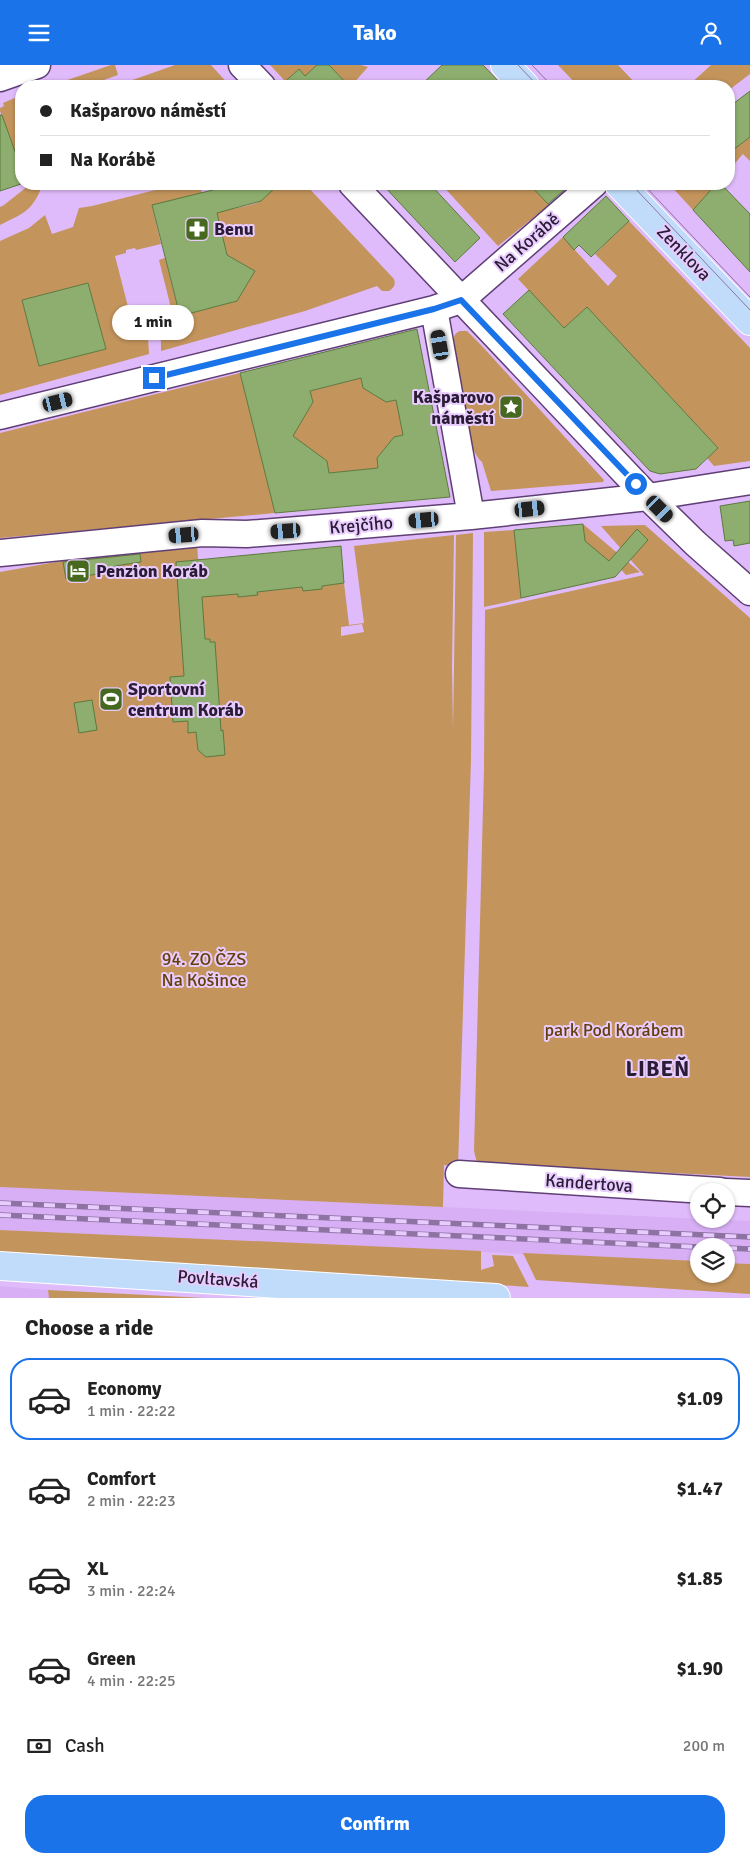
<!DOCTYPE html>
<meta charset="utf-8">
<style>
body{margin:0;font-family:Signika,sans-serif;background:#f6f6f6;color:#222;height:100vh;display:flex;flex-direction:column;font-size:19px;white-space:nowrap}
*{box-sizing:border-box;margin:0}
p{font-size:16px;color:#767676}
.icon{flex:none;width:28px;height:28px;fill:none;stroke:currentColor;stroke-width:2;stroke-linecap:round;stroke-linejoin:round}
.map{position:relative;height:1233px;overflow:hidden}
.side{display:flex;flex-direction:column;background:#fff;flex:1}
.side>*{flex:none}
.hud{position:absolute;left:15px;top:15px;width:720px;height:110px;border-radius:20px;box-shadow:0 1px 4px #0004;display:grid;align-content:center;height:110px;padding:0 25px;background:#fff}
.buttons{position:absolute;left:690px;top:1118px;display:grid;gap:10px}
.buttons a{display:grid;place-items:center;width:45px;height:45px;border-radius:50%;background:#fff;box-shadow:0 1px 4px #0004;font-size:25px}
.end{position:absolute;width:22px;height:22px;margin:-11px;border:6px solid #1a73e8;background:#fff;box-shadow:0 0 0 2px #fff}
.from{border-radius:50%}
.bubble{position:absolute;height:35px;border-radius:18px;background:#fff;box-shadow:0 1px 4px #0004;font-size:16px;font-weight:700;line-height:35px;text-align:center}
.car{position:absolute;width:15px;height:30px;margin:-15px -8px;border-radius:6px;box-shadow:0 0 4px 1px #0007;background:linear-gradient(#222 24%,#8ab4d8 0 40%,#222 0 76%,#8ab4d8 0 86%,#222 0)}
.hud b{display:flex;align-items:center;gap:18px;height:48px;font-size:19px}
.hud b+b{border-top:1px solid #e0e0e0}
.hud i{width:12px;height:12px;background:#222}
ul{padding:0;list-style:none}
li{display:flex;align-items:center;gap:15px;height:82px;margin:0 10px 8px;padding:0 15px;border:2px solid transparent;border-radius:20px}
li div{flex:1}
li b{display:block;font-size:19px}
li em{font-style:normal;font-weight:700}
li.active{border-color:#1a73e8}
li>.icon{width:45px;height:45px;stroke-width:1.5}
h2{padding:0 25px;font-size:22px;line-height:60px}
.pay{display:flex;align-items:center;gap:12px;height:55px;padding:0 25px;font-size:19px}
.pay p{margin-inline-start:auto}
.primary-button{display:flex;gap:10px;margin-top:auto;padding:10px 25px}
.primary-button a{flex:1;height:58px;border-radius:20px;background:#1a73e8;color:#fff;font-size:20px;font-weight:700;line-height:58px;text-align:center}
header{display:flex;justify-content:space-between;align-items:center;height:65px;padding:0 25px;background:#1a73e8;color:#fff;font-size:22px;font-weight:700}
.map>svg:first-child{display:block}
.built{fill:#d8aff5}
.green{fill:#c3945c;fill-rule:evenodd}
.building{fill:#8dae6e;stroke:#5c7a3d;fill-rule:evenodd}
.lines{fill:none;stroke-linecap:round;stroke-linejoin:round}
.minor-casing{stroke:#603f76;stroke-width:29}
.major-casing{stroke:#fff;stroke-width:30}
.minor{stroke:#fff;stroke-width:26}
.major{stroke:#c1dcfa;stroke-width:28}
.tram{stroke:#8d73a1;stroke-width:1}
.rail-casing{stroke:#8d73a1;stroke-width:5.5}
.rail{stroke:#e9ccff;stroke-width:4;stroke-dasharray:11;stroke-linecap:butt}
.route{stroke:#1a73e8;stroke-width:6}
.labels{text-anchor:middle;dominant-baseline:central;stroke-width:4;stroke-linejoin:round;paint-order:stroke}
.poi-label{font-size:18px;font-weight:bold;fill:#2a1c34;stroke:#e9ccff;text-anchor:start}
.street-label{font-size:18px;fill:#2a1c34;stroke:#e9ccff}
.park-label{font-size:18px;fill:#643f07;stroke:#e9ccff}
.district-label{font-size:22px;font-weight:bold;letter-spacing:1px;fill:#2a1c34;stroke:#e9ccff}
</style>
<header><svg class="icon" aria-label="menu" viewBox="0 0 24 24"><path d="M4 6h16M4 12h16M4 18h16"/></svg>Tako<svg class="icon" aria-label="person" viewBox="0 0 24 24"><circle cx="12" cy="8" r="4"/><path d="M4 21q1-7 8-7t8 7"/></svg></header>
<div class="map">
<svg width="750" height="1233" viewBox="0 0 750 1233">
<rect width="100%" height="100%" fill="#e0bbfb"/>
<!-- built -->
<path class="built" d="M0,1122L750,1156V1199L726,1198V1181H699V1197L0,1165Z
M0,1221L48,1225L49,1233H0Z"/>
<!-- green -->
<path class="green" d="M111,0H115L118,10L98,17V21H50Z
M175,0H211L230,21H122L121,19Z
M270,0H317L305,11L299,4L285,16Z
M329,0H361L368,2L351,21H349Z
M558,0H618L638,21H578Z
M711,0H750V9L729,25V21H688Z
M17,32L21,42V103L0,46V43L4,41L3,38Z
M750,72V96L743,89L729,105V88Z
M27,119H43C32,146 26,147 0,160V142L4,140L28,121Z
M179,119H200L202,128L152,141L161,179L136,185L135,183L126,185V188L115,191L136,273L146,271L148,273L149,289L0,330V176L29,163L45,150L52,169L73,162L79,143L92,141ZM88,218L106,284L39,301L22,235Z
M272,119H309L307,121L394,214C396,219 394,223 389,226H382L377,221L305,246L161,286C161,267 159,269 176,263L159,195L165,193L180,251L237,236L255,206L227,190L215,142L231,138L233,144C251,140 267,139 272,119Z
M441,119H529L549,140L498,181Z
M669,119H716L693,145Z
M629,156L750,283V396L714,401L707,393L718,383L587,242L564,263L518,214L563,172L608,221L617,211L595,189Z
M460,266H467L481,280L604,415L603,417L491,426L482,397C464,381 455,306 450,280H455C453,274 453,269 460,266Z
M240,308L275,448L0,473V368Z
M361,313L363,323L386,337L396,335L403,370L394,372L377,393L378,403L329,408L327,396L306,381L293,383L288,363L299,361L313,337L310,326Z
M583,459L640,507L626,510L611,494L609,496L585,481Z
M645,460L750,553V1112L477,1098L474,1086L484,704L485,545L644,510L601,461Z
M514,465L521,534L484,542V467Z
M473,468L471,695L458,1102L444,1100L443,1142L0,1122V507L139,482L197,478L198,494H200L201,497L238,529L239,532L257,530V527L302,522L303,526L322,521L344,518L349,560L364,558L354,481L454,470L452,602L453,666L456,470ZM362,559L364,567L341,571V562Z
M0,1165L481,1186V1205L494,1201L492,1190L513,1191L529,1222L0,1187Z
M523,1188L699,1196V1209H726V1198L750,1199V1229L536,1215Z
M48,1225L205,1233H49Z"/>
<!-- building -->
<path class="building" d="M317,0H329L349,21H280L299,4L305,11Z
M442,0H483L503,21H420Z
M750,26V72L729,88V42Z
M0,50H2L21,103V119L0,126Z
M237,119H279L261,136L217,148L227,190L255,206L237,236L180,251L152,140Z
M382,119H430L480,173L455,197Z
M529,119H571L548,139Z
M716,119H721L750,149V207L693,145Z
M606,131L629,156L591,192L579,180L574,185L563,172Z
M88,218L106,284L39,301L22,235Z
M529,225L564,263L587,242L718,383L696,404L660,409L650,406L503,249Z
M417,264L450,432L275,448L240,308ZM361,313L363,323L386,337L396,335L403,370L394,372L377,393L378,403L329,408L327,396L293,371L313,337L310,326Z
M750,436V478L734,481L733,475L725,476L720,441Z
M583,459L585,476L609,496L637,464L648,475L615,512L521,533L514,465Z
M341,481L344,518L322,521V524L303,526L302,522L257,527L258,530L238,532V529L202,532L205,574H210V577H215L221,666L223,665L225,690L206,692L198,685L196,667L188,668V656L173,657L170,612L184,611L176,497Z
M140,489L141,497L115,501L116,506L66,514L63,497Z
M92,635L97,665L79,668L74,638Z"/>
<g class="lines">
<!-- minor casing -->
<g class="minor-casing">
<path id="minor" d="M242,0L262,21
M0,13L37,0
M352,119L648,432L695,478L750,527
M434,244L471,451
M0,351L434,244L461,235L594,119
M0,488L202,468L247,469L286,466L471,451L648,432L750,416
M459,1109L720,1126
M726,1127L750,1128"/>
</g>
<!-- major casing -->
<g class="major-casing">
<path id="major" d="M505,0L525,21
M619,119L750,256
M0,1201L496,1233"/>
</g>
<!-- minor -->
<use href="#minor" class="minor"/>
<!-- major -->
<use href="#major" class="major"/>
<!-- tram -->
<path class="tram" d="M518,0L538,21
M532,0L552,21
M631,119L750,245
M643,119L750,232"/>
<!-- rail casing -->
<g class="rail-casing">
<path id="rail" d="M0,1138L750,1172
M0,1150L699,1182
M726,1183L750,1184"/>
</g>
<!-- rail -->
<use href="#rail" class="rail"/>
</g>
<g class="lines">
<!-- route -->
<path class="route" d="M154,313L434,244L461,235L636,419"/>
</g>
<!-- icons -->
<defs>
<g id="pharmacy-square" transform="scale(1.25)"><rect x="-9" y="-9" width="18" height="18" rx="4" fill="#47681f" stroke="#e9ccff"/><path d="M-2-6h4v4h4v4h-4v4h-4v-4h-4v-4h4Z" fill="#fff"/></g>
<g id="sight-square" transform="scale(1.25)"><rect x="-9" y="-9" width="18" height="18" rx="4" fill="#47681f" stroke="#e9ccff"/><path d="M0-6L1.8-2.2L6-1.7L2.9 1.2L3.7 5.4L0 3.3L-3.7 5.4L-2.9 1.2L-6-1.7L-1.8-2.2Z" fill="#fff"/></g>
<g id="hotel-square" transform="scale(1.25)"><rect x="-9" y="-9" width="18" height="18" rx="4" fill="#47681f" stroke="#e9ccff"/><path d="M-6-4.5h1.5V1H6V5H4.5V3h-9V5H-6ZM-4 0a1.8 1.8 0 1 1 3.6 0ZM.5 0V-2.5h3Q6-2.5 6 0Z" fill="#fff"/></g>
<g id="stadium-square" transform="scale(1.25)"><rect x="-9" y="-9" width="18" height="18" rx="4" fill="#47681f" stroke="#e9ccff"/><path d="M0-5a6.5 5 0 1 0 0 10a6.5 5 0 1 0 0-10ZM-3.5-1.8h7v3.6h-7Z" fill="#fff"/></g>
</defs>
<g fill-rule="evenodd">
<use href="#pharmacy-square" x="197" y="164"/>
<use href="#sight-square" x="511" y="342"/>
<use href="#hotel-square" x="78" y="506"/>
<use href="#stadium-square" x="111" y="634"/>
</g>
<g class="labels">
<!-- poi labels -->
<g class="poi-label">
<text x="214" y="164">Benu</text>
<text x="494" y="332" text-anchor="end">Kašparovo<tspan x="494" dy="21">náměstí</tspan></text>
<text x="96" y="506">Penzion Koráb</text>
<text x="128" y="624">Sportovní<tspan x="128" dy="21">centrum Koráb</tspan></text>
</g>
<!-- street labels -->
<g class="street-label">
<text transform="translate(527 177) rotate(-41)">Na Korábě</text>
<text transform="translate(684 188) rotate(46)">Zenklova</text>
<text transform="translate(361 460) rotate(-5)">Krejčího</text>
<text transform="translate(589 1118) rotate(4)">Kandertova</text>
<text transform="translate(218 1214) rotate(4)">Povltavská</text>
</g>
<!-- park labels -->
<g class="park-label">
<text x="204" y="894">94. ZO ČZS<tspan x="204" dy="21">Na Košince</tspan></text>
<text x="614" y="965">park Pod Korábem</text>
</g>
<!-- district labels -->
<g class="district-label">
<text x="658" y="1003">LIBEŇ</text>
</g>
</g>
</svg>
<div class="buttons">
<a><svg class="icon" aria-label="locate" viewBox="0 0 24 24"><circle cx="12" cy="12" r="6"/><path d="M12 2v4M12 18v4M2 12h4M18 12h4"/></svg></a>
<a><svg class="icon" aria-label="layers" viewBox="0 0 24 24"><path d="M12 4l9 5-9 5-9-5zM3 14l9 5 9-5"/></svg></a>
</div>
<i class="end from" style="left:636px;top:419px"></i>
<i class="end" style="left:154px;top:313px"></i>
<div class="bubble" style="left:112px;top:240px;width:82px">1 min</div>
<i class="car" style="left:440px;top:280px;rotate:350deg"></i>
<i class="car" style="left:58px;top:337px;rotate:76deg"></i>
<i class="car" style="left:530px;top:444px;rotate:84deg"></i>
<i class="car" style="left:660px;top:444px;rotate:135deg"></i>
<i class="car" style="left:424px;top:455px;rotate:265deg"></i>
<i class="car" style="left:286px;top:466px;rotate:266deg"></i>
<i class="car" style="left:184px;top:470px;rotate:265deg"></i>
<div class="hud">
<b><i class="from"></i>Kašparovo náměstí</b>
<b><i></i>Na Korábě</b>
</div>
</div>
<section class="side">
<h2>Choose a ride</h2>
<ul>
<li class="active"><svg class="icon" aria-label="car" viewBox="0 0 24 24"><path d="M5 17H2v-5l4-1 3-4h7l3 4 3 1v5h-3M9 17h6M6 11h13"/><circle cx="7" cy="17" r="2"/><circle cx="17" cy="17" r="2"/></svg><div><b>Economy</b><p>1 min · 22:22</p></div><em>$1.09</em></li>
<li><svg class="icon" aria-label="car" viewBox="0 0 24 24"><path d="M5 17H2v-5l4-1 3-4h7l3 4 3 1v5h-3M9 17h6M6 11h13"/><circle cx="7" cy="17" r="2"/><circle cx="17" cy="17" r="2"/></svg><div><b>Comfort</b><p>2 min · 22:23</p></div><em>$1.47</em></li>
<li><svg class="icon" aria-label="car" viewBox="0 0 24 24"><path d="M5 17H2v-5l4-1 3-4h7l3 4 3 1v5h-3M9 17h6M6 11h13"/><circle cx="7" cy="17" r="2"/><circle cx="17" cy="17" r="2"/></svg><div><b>XL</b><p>3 min · 22:24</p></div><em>$1.85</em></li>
<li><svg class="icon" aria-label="car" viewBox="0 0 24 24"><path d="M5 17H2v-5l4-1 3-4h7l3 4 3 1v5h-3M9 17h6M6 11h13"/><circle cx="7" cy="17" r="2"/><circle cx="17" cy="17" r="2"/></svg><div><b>Green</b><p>4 min · 22:25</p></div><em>$1.90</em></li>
</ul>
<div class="pay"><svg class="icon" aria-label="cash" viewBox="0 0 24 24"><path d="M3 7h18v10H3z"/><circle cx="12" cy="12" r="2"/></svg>Cash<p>200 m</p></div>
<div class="primary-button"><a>Confirm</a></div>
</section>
